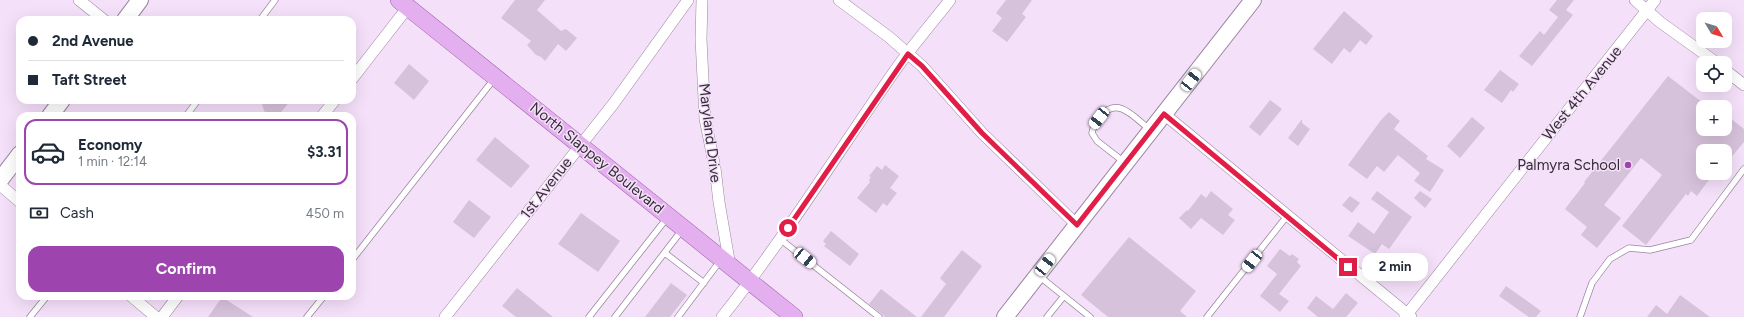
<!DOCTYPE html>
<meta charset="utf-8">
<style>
body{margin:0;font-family:Figtree,sans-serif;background:#f6f6f7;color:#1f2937;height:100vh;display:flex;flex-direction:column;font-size:15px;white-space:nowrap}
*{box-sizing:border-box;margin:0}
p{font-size:13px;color:#747a83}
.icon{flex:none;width:22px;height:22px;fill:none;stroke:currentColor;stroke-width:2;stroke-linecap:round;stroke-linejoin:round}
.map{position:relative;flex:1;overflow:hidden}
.side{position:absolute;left:16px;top:112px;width:340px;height:188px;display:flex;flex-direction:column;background:#fff;border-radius:12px;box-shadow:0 4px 16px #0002}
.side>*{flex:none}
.top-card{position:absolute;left:16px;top:16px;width:340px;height:88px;border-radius:12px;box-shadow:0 4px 16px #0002;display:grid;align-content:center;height:88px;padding:0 12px;background:#fff}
.needle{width:26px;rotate:128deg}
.controls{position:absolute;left:1696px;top:12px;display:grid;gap:8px}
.controls a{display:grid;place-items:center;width:36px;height:36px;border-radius:8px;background:#fff;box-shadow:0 4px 16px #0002;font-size:20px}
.end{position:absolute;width:18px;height:18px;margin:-9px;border:5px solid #e11d48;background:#fff;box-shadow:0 0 0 2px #fff}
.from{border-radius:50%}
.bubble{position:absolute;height:28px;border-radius:12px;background:#fff;box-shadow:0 4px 16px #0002;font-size:13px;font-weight:700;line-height:28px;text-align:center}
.car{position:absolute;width:12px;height:24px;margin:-12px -6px;border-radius:5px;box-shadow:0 0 3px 1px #0007;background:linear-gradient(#fff 24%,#345 0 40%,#fff 0 76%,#345 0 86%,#fff 0)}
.top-card b{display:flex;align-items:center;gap:14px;height:38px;font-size:15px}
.top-card b+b{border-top:1px solid #e0e1e3}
.top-card i{width:10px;height:10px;background:#1f2937}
ul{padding:7px 0 0;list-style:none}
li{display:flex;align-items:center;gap:12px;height:66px;margin:0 8px 6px;padding:0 4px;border:2px solid transparent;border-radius:12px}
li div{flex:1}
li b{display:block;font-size:15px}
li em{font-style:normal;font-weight:700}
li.active{border-color:#9d44af}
li>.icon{width:36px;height:36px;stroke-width:1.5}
.pay{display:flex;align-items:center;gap:10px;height:44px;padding:0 12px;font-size:15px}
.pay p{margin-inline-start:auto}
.button{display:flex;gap:8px;margin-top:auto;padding:8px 12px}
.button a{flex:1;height:46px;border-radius:12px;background:#9d44af;color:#fff;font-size:16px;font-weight:700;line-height:46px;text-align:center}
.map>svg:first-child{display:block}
.building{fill:#d7c2db}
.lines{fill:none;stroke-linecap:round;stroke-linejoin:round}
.lane-casing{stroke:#99869d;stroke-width:7}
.street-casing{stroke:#99869d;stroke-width:12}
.secondary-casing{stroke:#99869d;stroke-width:18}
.primary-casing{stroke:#9b5fa8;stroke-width:18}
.lane{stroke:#fff;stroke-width:5.5}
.street{stroke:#fff;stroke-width:11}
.secondary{stroke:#fff;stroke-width:16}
.primary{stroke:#e4afef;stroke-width:17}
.route{stroke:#e11d48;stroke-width:5}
.poi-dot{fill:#9d44af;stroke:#f5e0fa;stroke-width:1.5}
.labels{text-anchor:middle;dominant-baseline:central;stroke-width:3;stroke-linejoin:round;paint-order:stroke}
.street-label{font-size:15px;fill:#352d37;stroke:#f5e0fa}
.poi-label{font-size:15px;fill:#352d37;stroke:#f5e0fa;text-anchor:end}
</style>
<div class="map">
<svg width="1744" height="317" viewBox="0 0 1744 317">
<rect width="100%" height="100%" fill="#f5e0fa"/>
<!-- building -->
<path class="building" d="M515,0H545L537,10L561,31L566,29L577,38L566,51L558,44L545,61L541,57L536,55L527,45L531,41L501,18Z
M1006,0H1032L1022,14L1026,17L1007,42L992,31L1002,18L996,13Z
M1557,0H1574L1566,10L1573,15L1532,66L1519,56L1540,31L1544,35L1558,17L1549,10Z
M1344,11L1373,36L1366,45L1360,40L1350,53L1344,48L1332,64L1313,49Z
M409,64L429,81L414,100L394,83Z
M1500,70L1519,84L1513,92L1511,90L1502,103L1484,90Z
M1668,76L1703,103V129H1725V114L1744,129V142L1725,165V151H1703V173H1714L1697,196L1691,191L1688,196L1686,194L1646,245L1622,226L1662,175L1641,158L1604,205L1621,218L1597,248L1581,235L1587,227L1565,209L1585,183L1584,182Z
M261,100H291L278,116H271L264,111Z
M1270,100L1282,109L1260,136L1249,127Z
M1389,112L1400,121L1394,129L1428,156L1426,159L1444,170L1430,192L1414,181L1420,173L1398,155L1384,172L1377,166L1367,179L1348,165L1381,120Z
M1472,117L1485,128L1460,158L1447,146Z
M1302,119V123L1310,129L1298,146L1288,138Z
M495,137L530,166L511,188L476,160Z
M885,165L899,176L890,188L897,193L887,206L883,203L876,213L857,198L870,182L869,180L871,177L869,176L877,166L882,170Z
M1211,191L1233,209L1228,215L1235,220L1223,235L1201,218L1191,229L1179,218L1187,210L1188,211L1201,194L1206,198Z
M1377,191L1412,217L1389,249L1382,244L1375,254L1348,236L1358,222L1374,234L1389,212L1371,199Z
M1420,191L1432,199L1425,208L1414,198Z
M1350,196L1360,203L1352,213L1342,205Z
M469,200L491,217L474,238L453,222Z
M581,213L620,241L598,272L558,244Z
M831,231L859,254L850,266L824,246L826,244L823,241Z
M1129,237L1196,291L1180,311L1187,317H1108L1081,295Z
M1280,249L1290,256L1292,254L1299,259L1297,262L1301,266L1279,294L1289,301L1280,312L1260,296L1277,274L1267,266Z
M962,250L982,266L944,317H921L946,284L940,278Z
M671,283L687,295L670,317H645Z
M1506,286L1541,311L1536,317H1529L1499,296Z
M517,288L553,317H516L502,306Z
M881,289L917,317H885L883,315L869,304Z
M1346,293L1358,303L1346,317H1318L1307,308L1316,296L1333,309Z
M1680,295L1710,317H1647L1656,305L1667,314Z
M222,297L253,317H208Z"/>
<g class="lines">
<!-- lane casing -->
<g class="lane-casing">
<path id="lane" d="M260,20L275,0
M186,116L198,100
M1124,162L1097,141L1092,133C1093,126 1096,122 1100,117C1117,95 1134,117 1149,129
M780,239L879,317
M665,253L704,283
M352,260L494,79
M1039,276L1090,317
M30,317L47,296
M307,317L324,296
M589,317L667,218
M615,317L682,230
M678,317L720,261
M1047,317L1064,296
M1207,317L1287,216
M1580,317L1592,283L1610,259L1629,248L1650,250L1691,240L1744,169"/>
</g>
<!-- street casing -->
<g class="street-casing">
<path id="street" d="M79,0L104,20
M702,0L701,39L705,119L715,168L719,202L730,266
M839,0L889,37L922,66L982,133L1077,225
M1635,0L1660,22L1717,63
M1725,70L1744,85
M352,79L408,7
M1164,114L1411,317
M322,116L335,100
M0,185L20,202
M131,296L156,317
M162,317L178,296
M445,317L614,103L688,0
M722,317C785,238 838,152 896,69C913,45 932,23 950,0
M1405,317L1655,0"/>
</g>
<!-- secondary casing -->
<g class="secondary-casing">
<path id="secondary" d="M125,20L140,0
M50,116L62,100
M0,180L20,154
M1005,317L1253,0"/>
</g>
<!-- primary casing -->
<g class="primary-casing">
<path id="primary" d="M399,0L794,317"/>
</g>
<!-- lane -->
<use href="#lane" class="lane"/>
<!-- street -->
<use href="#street" class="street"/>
<!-- secondary -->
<use href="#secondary" class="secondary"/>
<!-- primary -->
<use href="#primary" class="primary"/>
</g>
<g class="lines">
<!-- route -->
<path class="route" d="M788,228L908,54L922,66L982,133L1077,225L1164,114L1348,267"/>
</g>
<!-- markers -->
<circle class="poi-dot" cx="1628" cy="165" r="4"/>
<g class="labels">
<!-- street labels -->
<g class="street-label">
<text transform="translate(1582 93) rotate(-51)">West 4th Avenue</text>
<text transform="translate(710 133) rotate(83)">Maryland Drive</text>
<text transform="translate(597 158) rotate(39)">North Slappey Boulevard</text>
<text transform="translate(546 188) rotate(-52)">1st Avenue</text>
</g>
<!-- poi labels -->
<g class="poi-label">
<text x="1620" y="165">Palmyra School</text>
</g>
</g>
</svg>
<div class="controls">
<a><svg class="needle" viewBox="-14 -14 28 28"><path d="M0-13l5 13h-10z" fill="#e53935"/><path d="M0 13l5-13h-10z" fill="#747a83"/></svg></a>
<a><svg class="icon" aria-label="locate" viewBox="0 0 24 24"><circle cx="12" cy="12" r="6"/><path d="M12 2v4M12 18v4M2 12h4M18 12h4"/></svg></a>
<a>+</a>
<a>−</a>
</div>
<i class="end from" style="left:788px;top:228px"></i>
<i class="end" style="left:1348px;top:267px"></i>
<div class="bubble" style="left:1362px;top:253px;width:66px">2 min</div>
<i class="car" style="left:1191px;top:80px;rotate:38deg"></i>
<i class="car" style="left:1099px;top:118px;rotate:218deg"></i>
<i class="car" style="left:805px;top:258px;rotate:129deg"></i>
<i class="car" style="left:1252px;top:261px;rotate:218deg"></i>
<i class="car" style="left:1045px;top:265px;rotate:38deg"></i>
<div class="top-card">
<b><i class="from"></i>2nd Avenue</b>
<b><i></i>Taft Street</b>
</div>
<section class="side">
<ul>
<li class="active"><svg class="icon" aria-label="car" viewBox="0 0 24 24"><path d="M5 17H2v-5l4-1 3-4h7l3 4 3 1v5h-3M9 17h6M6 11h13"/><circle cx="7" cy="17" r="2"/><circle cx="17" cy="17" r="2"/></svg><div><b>Economy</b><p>1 min · 12:14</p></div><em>$3.31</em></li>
</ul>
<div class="pay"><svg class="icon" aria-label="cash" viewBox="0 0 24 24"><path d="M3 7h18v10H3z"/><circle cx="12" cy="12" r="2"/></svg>Cash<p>450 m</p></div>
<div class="button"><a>Confirm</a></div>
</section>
</div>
